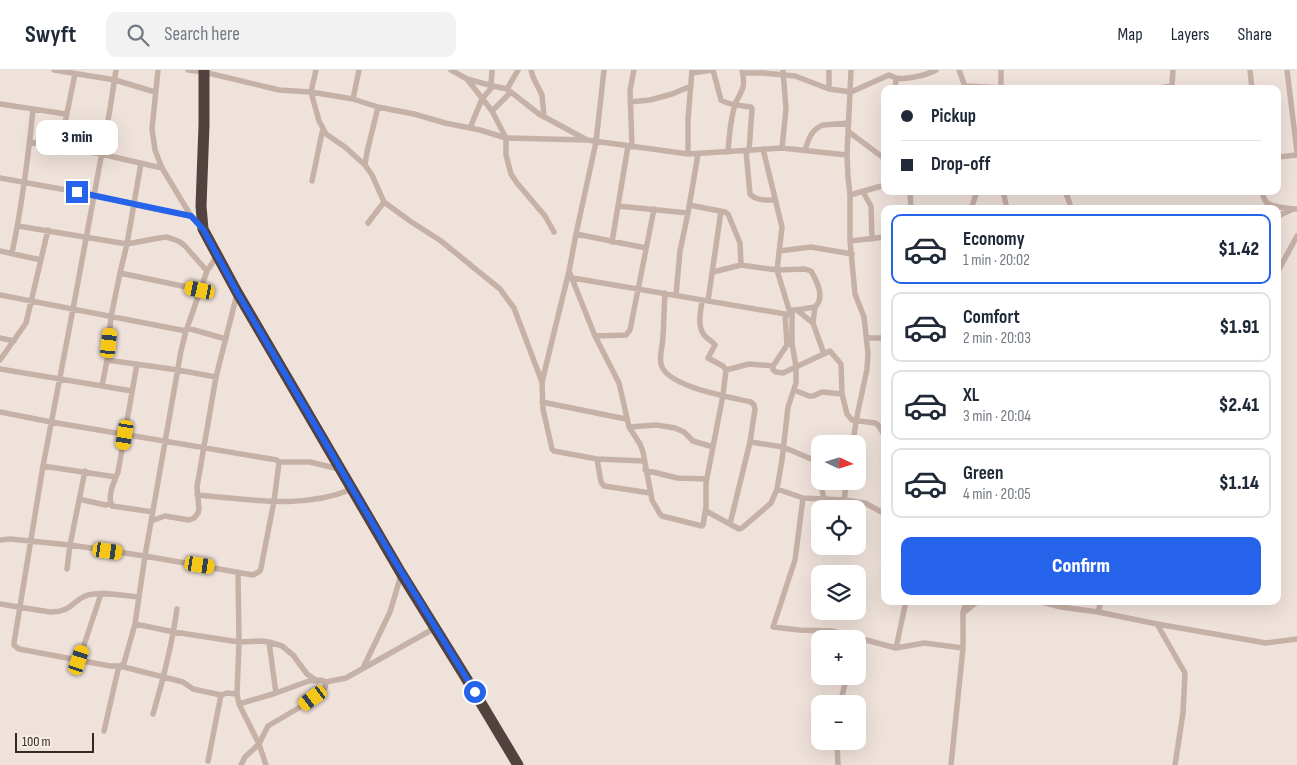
<!DOCTYPE html>
<meta charset="utf-8">
<style>
body{margin:0;font-family:"Sofia Sans Condensed",sans-serif;background:#f2f2f3;color:#1f2937;height:100vh;display:flex;flex-direction:column;font-size:19px;white-space:nowrap}
*{box-sizing:border-box;margin:0}
p{font-size:16px;color:#747a83}
.icon{flex:none;width:28px;height:28px;fill:none;stroke:currentColor;stroke-width:2;stroke-linecap:round;stroke-linejoin:round}
.map{position:relative;flex:1;overflow:hidden}
.side{position:absolute;left:881px;top:135px;width:400px;height:400px;display:flex;flex-direction:column;background:#fff;border-radius:10px;box-shadow:0 5px 20px #0002}
.side>*{flex:none}
.guide{position:absolute;left:881px;top:15px;width:400px;height:110px;border-radius:10px;box-shadow:0 5px 20px #0002;display:grid;align-content:center;height:110px;padding:0 20px;background:#fff}
.needle{width:32px;rotate:94deg}
.controls{position:absolute;left:811px;top:365px;display:grid;gap:10px}
.controls a{display:grid;place-items:center;width:55px;height:55px;border-radius:10px;background:#fff;box-shadow:0 5px 20px #0002;font-size:25px}
.scale{position:absolute;left:15px;bottom:12px;width:79px;box-sizing:border-box;padding-left:5px;border:2px solid #332927;border-top:0;font-size:14px;line-height:18px;white-space:nowrap;color:#332927;-webkit-text-stroke:4px #f7ede5;paint-order:stroke}
.end{position:absolute;width:22px;height:22px;margin:-11px;border:6px solid #2563eb;background:#fff;box-shadow:0 0 0 2px #fff}
.from{border-radius:50%}
.bubble{position:absolute;height:35px;border-radius:10px;background:#fff;box-shadow:0 5px 20px #0002;font-size:16px;font-weight:800;line-height:35px;text-align:center}
.car{position:absolute;width:15px;height:30px;margin:-15px -8px;border-radius:6px;box-shadow:0 0 4px 1px #0007;background:linear-gradient(#f5c518 24%,#345 0 40%,#f5c518 0 76%,#345 0 86%,#f5c518 0)}
.guide b{display:flex;align-items:center;gap:18px;height:48px;font-size:19px}
.guide b+b{border-top:1px solid #e0e1e3}
.guide i{width:12px;height:12px;background:#1f2937}
ul{padding:9px 0 0;list-style:none}
li{display:flex;align-items:center;gap:15px;height:70px;margin:0 10px 8px;padding:0 10px;border:2px solid #e0e1e3;border-radius:10px}
li div{flex:1}
li b{display:block;font-size:19px}
li em{font-style:normal;font-weight:800}
li.current{border-color:#2563eb}
li>.icon{width:45px;height:45px;stroke-width:1.5}
.primary-button{display:flex;gap:10px;margin-top:auto;padding:10px 20px}
.primary-button a{flex:1;height:58px;border-radius:10px;background:#2563eb;color:#fff;font-size:20px;font-weight:800;line-height:58px;text-align:center}
header{display:flex;align-items:center;gap:30px;box-sizing:border-box;height:70px;padding:0 25px;background:#fff;border-bottom:1px solid #e0e1e3}
header strong{font-size:24px}
nav{display:flex;gap:28px;margin-inline-start:auto;font-size:18px}
.search{width:350px;height:45px;background:#f2f2f3;display:flex;align-items:center;gap:12px;box-sizing:border-box;padding:0 18px;border-radius:10px;color:#747a83;font-size:19px}
.map>svg:first-child{display:block}
.lines{fill:none;stroke-linecap:round;stroke-linejoin:round}
.street{stroke:#c6b1a7;stroke-width:5.5}
.highway{stroke:#53423f;stroke-width:11}
.route{stroke:#2563eb;stroke-width:6}
</style>
<header>
<strong>Swyft</strong>
<div class="search"><svg class="icon" aria-label="search" viewBox="0 0 24 24"><circle cx="10" cy="10" r="6"/><path d="M15 15l6 6"/></svg>Search here</div>
<nav><a>Map</a><a>Layers</a><a>Share</a></nav>
</header>
<div class="map">
<svg width="1297" height="695" viewBox="0 0 1297 695">
<rect width="100%" height="100%" fill="#efe2da"/>
<g class="lines">
<!-- street -->
<path class="street" d="M54,0L115,10L155,22
M116,0L110,39L73,239L43,396L14,573V575L19,579L110,596H120L124,593L135,554L145,486L181,281L186,261L207,201L217,186
M158,0L152,59L155,80L162,98L191,146L201,157
M188,0L204,2L279,20L311,22L353,29L378,37L414,44L445,53L480,60L506,68L585,70
M316,0L311,22L319,51L326,64L345,77L365,95L372,105L384,132L410,151L441,171L500,219L514,238L542,312
M451,0L467,9L493,16L507,19L539,44L587,70L688,84L782,78L847,85
M531,0L533,7L542,25L544,47
M604,0L596,72L576,164L569,201L542,312L543,339L552,379L554,381L597,389L644,391
M713,0L721,30C730,36 741,35 751,37L752,39L749,81
M851,0L847,85L848,107L850,125V171L855,224L864,247L868,284L867,299L856,351L853,374
M959,0L966,19
M1001,0V19
M1250,0L1252,19
M1287,0L1297,82
M692,3L712,0
M743,3H763L795,6L829,19L851,22L889,5C889,5 896,8 896,8C906,10 927,5 936,0
M467,9L492,41L506,68V85L511,104L517,113L545,146L554,162
M491,16L492,0
M1172,16L1173,0
M507,19L518,0
M829,19V0
M895,19L896,8
M964,19L965,16L1001,18
M1153,19L1172,16L1180,19
M353,29L359,0
M630,32L650,30L672,24L691,16
M0,34L66,44
M492,41L511,22
M470,58L482,29L493,16
M849,62L885,89
M30,72L101,84L162,98
M60,77L75,4
M632,77L630,20L634,0
M782,78L786,39L783,1
M763,79L782,157L777,200L790,243
M805,80C809,68 811,60 823,55L849,53
M746,81L750,124C756,131 766,130 774,130
M728,82C729,67 730,53 734,38C739,20 747,23 742,0
M688,84V49L692,0
M1278,87L1297,85
M365,95L367,82L378,37
M0,108L94,125L150,138L191,146
M312,111L323,58
M910,121L911,139
M1003,121L1007,139
M1065,121L1070,134V139
M1262,121C1263,126 1264,130 1267,133C1273,137 1290,139 1297,139
M863,122L871,136L872,169
M850,125L885,115
M689,135L725,142L728,144L740,173L741,195
M618,136L688,143
M971,139L977,121
M1278,146L1293,139
M368,153L384,132
M18,156L127,174L159,168L166,167L173,169L180,172L185,176L207,201
M576,164L646,178
M850,171L885,167
M612,172L628,76
M0,181L41,190
M779,181L811,177L852,184
M12,183C22,136 28,88 33,40
M569,201L595,266L619,313L629,357L640,374L643,382L652,430L660,444L662,446L702,456L703,455L706,437V413L723,325L726,300L723,296L708,288L715,275C712,271 709,270 706,267C696,258 701,241 702,230
M1278,201L1297,166
M713,202L741,195L777,200L805,199L811,201C817,211 825,228 815,237L813,253L824,284
M120,203L201,220
M573,208L791,245L792,240H797L815,237
M665,223C664,238 664,252 663,266C663,275 659,285 661,294C666,317 731,327 751,332L754,335L755,339L750,372L783,377L816,391L820,390
M0,225L186,261
M676,225L680,181L688,143L698,84
M708,231L721,141
M797,240L813,253
M785,244L787,275
M187,258L226,269
M595,266L626,265L630,260L654,139
M0,268L14,271
M868,268H885
M792,273L787,275L773,296V300L776,302L783,303L830,281L841,294L842,324L847,344L852,350L875,353L878,355L885,366
M0,290L26,253L48,160
M107,290L178,300L216,307
M137,294L118,402C114,412 107,426 112,436L153,442
M0,299L132,321
M726,300L749,294L773,296
M102,316L107,290L111,247L120,203L127,174L141,93
M794,320L809,326H813L822,322L842,324
M542,332L626,349
M0,342L51,352L277,390L279,393L274,431L261,498L260,501L253,505L145,486L70,475L10,469L0,470
M629,357L656,355L675,358L684,362L693,371L713,377
M597,389L601,412L604,416L650,423
M816,391L820,410
M279,392H310L339,399
M43,396L116,407
M645,400L677,408L707,409
M820,411L824,429
M777,419L803,428L844,430L865,433L885,444
M197,425C248,429 303,440 352,419
M803,428L795,490L773,557L799,560L832,561L896,578L924,573L963,578
M79,429L105,435L110,434
M844,430L847,411
M706,441L739,459L742,458L771,433L777,419L782,390L788,337L796,313V297L792,273V240
M151,451L165,446L189,450L194,448L198,443L199,439L197,417L216,307L237,224
M730,454L750,372
M67,499L70,475L85,401
M238,502L239,572L237,624L239,634L259,674L266,695
M1038,531L1061,537L1098,542L1101,531
M0,534L50,542C73,542 72,530 88,525C102,521 124,526 139,527
M1098,542L1157,554L1266,573L1297,569
M963,543L978,531
M135,554L174,562L239,572L261,571L269,572L276,623
M1157,554L1185,603L1183,643L1175,695
M269,572L282,576L293,585L307,604L317,611
M896,578L906,531
M79,590L101,524
M363,598L390,542L401,505
M239,634L276,623L309,611L321,610L326,612L346,608L435,558
M840,634L847,606
M153,644C163,610 172,575 177,539
M104,661L118,600L120,596L183,612L193,619L221,625
M837,671L838,695
M208,691L221,625L227,623L237,624
M241,695L245,687L259,674L268,656L302,636L323,620L325,618L326,612
M951,695L963,578V543L966,531"/>
<!-- highway -->
<path class="highway" d="M204,0V55L201,136L203,159L237,222L401,503L466,608L518,695"/>
</g>
<g class="lines">
<!-- route -->
<path class="route" d="M77,122L191,146L203,159L237,222L394,490L475,622"/>
</g>
</svg>
<div class="controls">
<a><svg class="needle" viewBox="-14 -14 28 28"><path d="M0-13l5 13h-10z" fill="#e53935"/><path d="M0 13l5-13h-10z" fill="#747a83"/></svg></a>
<a><svg class="icon" aria-label="locate" viewBox="0 0 24 24"><circle cx="12" cy="12" r="6"/><path d="M12 2v4M12 18v4M2 12h4M18 12h4"/></svg></a>
<a><svg class="icon" aria-label="layers" viewBox="0 0 24 24"><path d="M12 4l9 5-9 5-9-5zM3 14l9 5 9-5"/></svg></a>
<a>+</a>
<a>−</a>
</div>
<div class="scale">100 m</div>
<i class="end from" style="left:475px;top:622px"></i>
<i class="end" style="left:77px;top:122px"></i>
<div class="bubble" style="left:36px;top:50px;width:82px">3 min</div>
<i class="car" style="left:200px;top:220px;rotate:282deg"></i>
<i class="car" style="left:109px;top:273px;rotate:6deg"></i>
<i class="car" style="left:125px;top:365px;rotate:190deg"></i>
<i class="car" style="left:108px;top:481px;rotate:98deg"></i>
<i class="car" style="left:200px;top:495px;rotate:99deg"></i>
<i class="car" style="left:79px;top:590px;rotate:18deg"></i>
<i class="car" style="left:313px;top:628px;rotate:234deg"></i>
<div class="guide">
<b><i class="from"></i>Pickup</b>
<b><i></i>Drop-off</b>
</div>
<section class="side">
<ul>
<li class="current"><svg class="icon" aria-label="car" viewBox="0 0 24 24"><path d="M5 17H2v-5l4-1 3-4h7l3 4 3 1v5h-3M9 17h6M6 11h13"/><circle cx="7" cy="17" r="2"/><circle cx="17" cy="17" r="2"/></svg><div><b>Economy</b><p>1 min · 20:02</p></div><em>$1.42</em></li>
<li><svg class="icon" aria-label="car" viewBox="0 0 24 24"><path d="M5 17H2v-5l4-1 3-4h7l3 4 3 1v5h-3M9 17h6M6 11h13"/><circle cx="7" cy="17" r="2"/><circle cx="17" cy="17" r="2"/></svg><div><b>Comfort</b><p>2 min · 20:03</p></div><em>$1.91</em></li>
<li><svg class="icon" aria-label="car" viewBox="0 0 24 24"><path d="M5 17H2v-5l4-1 3-4h7l3 4 3 1v5h-3M9 17h6M6 11h13"/><circle cx="7" cy="17" r="2"/><circle cx="17" cy="17" r="2"/></svg><div><b>XL</b><p>3 min · 20:04</p></div><em>$2.41</em></li>
<li><svg class="icon" aria-label="car" viewBox="0 0 24 24"><path d="M5 17H2v-5l4-1 3-4h7l3 4 3 1v5h-3M9 17h6M6 11h13"/><circle cx="7" cy="17" r="2"/><circle cx="17" cy="17" r="2"/></svg><div><b>Green</b><p>4 min · 20:05</p></div><em>$1.14</em></li>
</ul>
<div class="primary-button"><a>Confirm</a></div>
</section>
</div>
